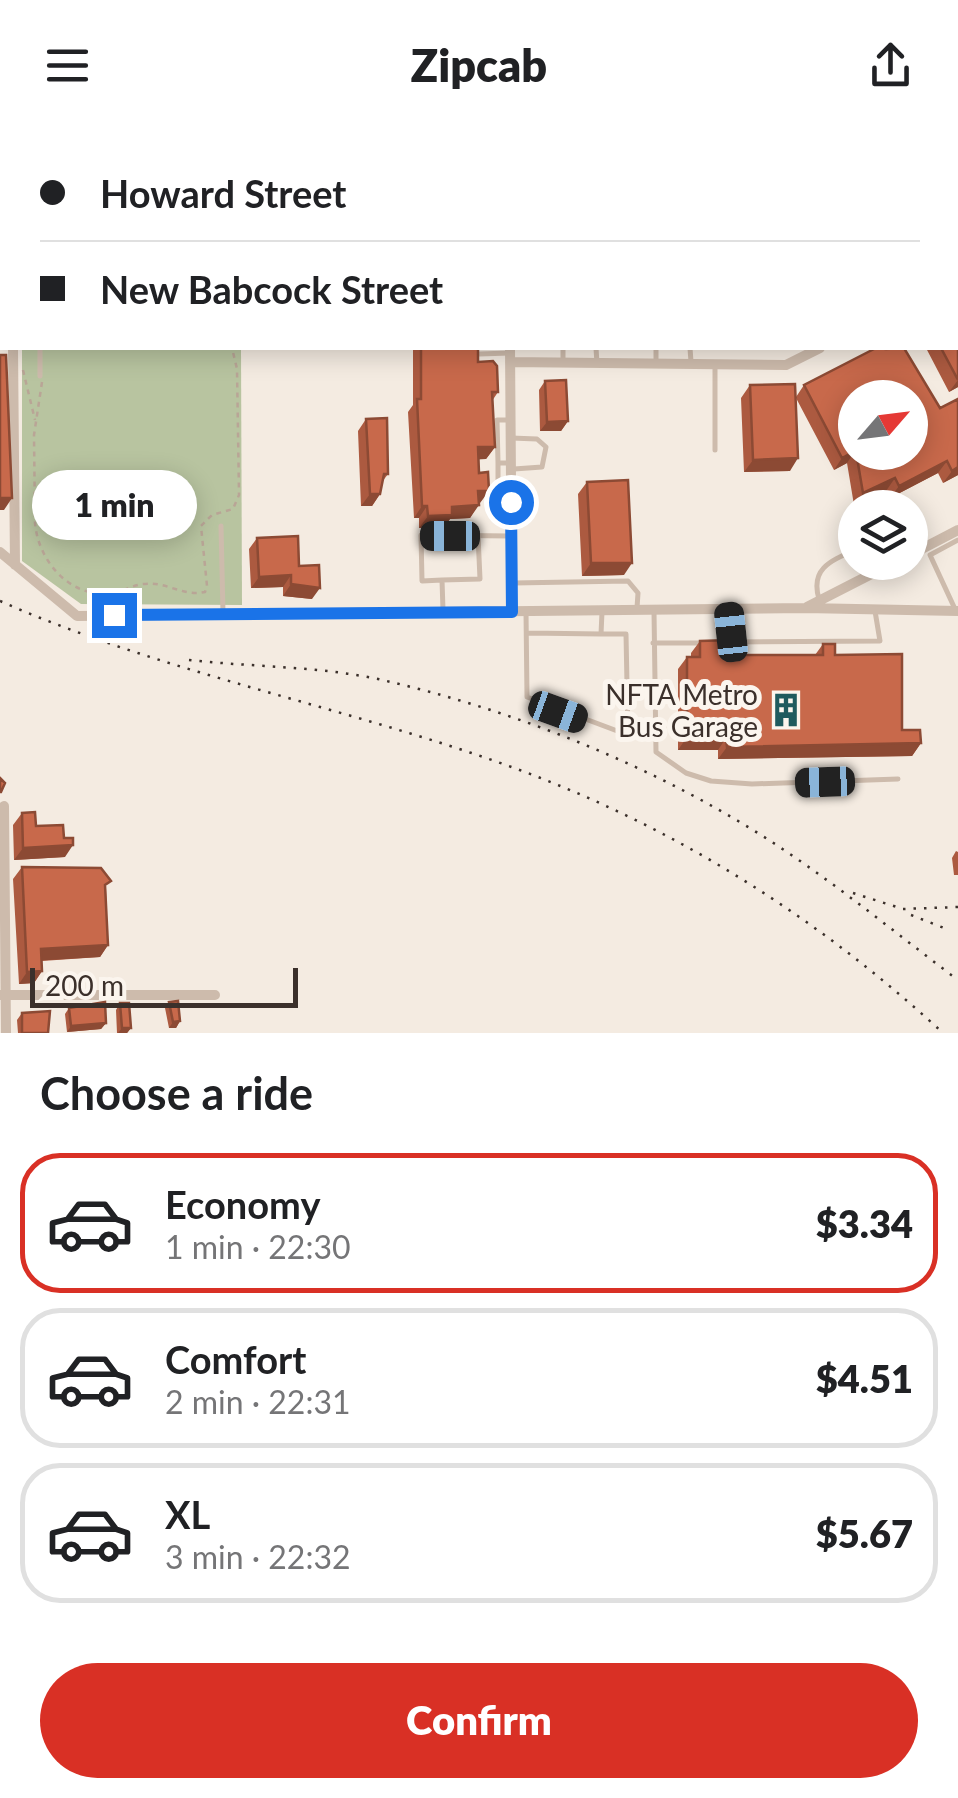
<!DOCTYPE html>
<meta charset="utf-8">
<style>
body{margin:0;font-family:Lato,sans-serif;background:#f2f2f2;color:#202124;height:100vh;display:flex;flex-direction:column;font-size:38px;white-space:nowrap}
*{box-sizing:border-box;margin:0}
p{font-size:32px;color:#757577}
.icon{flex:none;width:55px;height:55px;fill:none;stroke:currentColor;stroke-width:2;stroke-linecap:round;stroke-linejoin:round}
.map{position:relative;height:903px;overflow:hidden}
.side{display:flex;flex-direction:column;background:#fff;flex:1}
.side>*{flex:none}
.guide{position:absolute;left:0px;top:0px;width:960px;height:220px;box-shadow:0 5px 25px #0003;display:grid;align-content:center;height:220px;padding:0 40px;background:#fff}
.needle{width:65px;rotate:62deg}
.controls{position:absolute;left:838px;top:250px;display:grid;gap:20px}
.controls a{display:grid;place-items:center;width:90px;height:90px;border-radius:50%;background:#fff;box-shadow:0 5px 25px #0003;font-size:50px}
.scale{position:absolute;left:30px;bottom:25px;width:268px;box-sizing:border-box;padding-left:10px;border:5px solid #3b302b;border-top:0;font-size:28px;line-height:35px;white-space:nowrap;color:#3b302b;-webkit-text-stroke:8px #fbf5ee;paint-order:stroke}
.end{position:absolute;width:45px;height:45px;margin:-22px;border:12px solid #1a73e8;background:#fff;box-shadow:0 0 0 5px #fff}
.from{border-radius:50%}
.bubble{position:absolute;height:70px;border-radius:35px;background:#fff;box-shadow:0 5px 25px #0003;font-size:32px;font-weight:800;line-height:70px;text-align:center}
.car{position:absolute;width:30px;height:60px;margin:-30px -15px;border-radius:12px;box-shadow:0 0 8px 2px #0007;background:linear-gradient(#222 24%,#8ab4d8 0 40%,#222 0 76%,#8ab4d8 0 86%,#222 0)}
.guide b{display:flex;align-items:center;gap:35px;height:95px;font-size:38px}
.guide b+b{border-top:2px solid #e0e0e0}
.guide i{width:25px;height:25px;background:#202124}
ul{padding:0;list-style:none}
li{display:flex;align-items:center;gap:30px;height:140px;margin:0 20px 15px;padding:0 20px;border:5px solid #e0e0e0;border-radius:40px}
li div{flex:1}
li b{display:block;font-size:38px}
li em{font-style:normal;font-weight:800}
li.on{border-color:#d93025}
li>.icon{width:90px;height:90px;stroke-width:1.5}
h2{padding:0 40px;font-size:45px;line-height:120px}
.button{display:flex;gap:20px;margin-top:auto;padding:20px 40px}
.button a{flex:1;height:115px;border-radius:60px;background:#d93025;color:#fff;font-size:40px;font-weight:800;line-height:115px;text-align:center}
header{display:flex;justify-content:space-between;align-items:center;height:130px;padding:0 40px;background:#fff;font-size:45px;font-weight:800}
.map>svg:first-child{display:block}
.green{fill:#b8c4a0}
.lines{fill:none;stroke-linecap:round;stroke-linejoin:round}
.path{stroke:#b9a596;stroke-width:2.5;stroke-dasharray:5 5;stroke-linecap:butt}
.lane{stroke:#cdbbac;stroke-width:5}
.street{stroke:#cdbbac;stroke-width:10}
.secondary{stroke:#a18a7d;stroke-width:14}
.rail{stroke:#3b302b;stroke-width:2.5;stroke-dasharray:2.5 8;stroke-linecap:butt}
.wall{fill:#ac5a40;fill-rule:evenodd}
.shaded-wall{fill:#8c4a34}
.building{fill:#c8694b;stroke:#8c4a34;stroke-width:2.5}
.route{stroke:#1a73e8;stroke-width:12}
.labels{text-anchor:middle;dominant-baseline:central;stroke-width:10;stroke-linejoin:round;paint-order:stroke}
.poi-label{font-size:28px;fill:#3b302b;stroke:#fbf5ee;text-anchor:end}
</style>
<header><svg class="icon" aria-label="menu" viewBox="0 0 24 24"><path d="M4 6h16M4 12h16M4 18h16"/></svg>Zipcab<svg class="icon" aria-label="share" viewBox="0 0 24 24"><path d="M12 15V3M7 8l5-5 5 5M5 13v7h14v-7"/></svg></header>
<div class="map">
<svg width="958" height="903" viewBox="0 0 958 903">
<rect width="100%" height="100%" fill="#f4ebe1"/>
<!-- green -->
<path class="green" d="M22,218H241L242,475L81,474L22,431Z"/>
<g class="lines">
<!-- path -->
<path class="path" d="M40,0L41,2
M182,0V2
M23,240L35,290
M42,252L34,305L35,393C38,429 67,465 106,464C120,464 130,455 144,454C166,451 183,467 205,462L207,456L201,396L212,385L233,379L239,365L237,239L232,218"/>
<!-- lane -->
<path class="lane" d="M725,0V2
M950,0L951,2
M755,2L756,0
M772,2L776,0
M958,14V15
M958,153V154
M40,218V246
M563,218V230
M596,218L597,234
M690,218L691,232
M479,224L510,223
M656,232V218
M715,235V320
M511,308L537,309L546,317L542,337L514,339
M498,333L497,290H510
M498,370V333H511
M221,396L223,483
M910,396L925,418
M442,450L480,449L478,405
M514,453L628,451L638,463L637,478
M819,469C810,439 830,431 855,420
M955,479L930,425L958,410
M443,480L442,450L422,451L421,405L511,406
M728,480L731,512
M654,481L656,622L686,643L711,651L752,654L898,649
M526,482L527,567L628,605L626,504H601L602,482
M528,503L601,504
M731,512L880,511L875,481
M653,513H701"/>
<!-- street -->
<path class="street" d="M12,0V2
M249,0V2
M375,0V2
M510,0V2
M0,27H2
M0,131H2
M13,218L15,435
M510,218L512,482
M510,232L786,235L820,218
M0,422L77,486L805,478L958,481
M910,425L958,400
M807,477L895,432
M4,676L6,903
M1,865H215"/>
<!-- secondary -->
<path class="secondary" d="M917,0L919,2
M958,78V79"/>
<!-- rail -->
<path class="rail" d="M0,471C163,543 339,575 506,635C670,694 814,784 943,903
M189,530C252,537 316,536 378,549C515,580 657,637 775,714C839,756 898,805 958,850
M853,763L903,779L958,777
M911,785L944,798"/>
</g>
<!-- wall -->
<path class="wall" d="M958,182V257L949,262L926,218H958Z
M413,218H478V232L498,262L492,271L495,317L486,329H478L479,343L489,361L479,373L470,388L450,389L444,397L419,398V388H414L408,282L413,275Z
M876,218L958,345L943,353L938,343L890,368L886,361L854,375L847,333L834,340L796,268L790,341L744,342L741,268L750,255L796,267L804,255ZM855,268L910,322H855Z
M545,251L568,291L561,301H540L539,260Z
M366,289L388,344L382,352L380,364L372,376H361L358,301Z
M587,352L624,445L582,446L578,364Z
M257,408L299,436L312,469L283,466V457L251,458L249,419Z
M700,511L731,525H815L823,514L835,525L902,600L921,613L912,626L718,629V620H678V539L687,527H691V523Z
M22,683L36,696L65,727L14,730L13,695Z
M956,721L958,722V745H954L952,728Z
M22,737L106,758L108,815L100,827L42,831V841L34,853L19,854L13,749Z
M169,872L180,891L176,898H169L165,878Z
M120,873L131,898L127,903H117L116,880Z
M69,878L106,893L101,899L67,902L65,884Z
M22,883L48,903H18L17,890Z"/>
<!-- shaded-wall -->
<path class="shaded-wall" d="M393,0H454L453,2H391Z
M958,250V257L949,262Z
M568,291L561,301H540L547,292Z
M478,317H495L486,329L469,330Z
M855,321L847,333L834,340L842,328Z
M798,328L790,341L744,342L753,330Z
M947,331L938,343L890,368L899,356Z
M958,337V345L943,353L952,341Z
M895,348L886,361L854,375L863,363Z
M478,361H489L480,373L470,374Z
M370,364H380L372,376H361Z
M0,368H12L4,380H0Z
M479,375L470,388L450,389L444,397L419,398L428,386L452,377Z
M422,376H427L419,388H414Z
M591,433H632L624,445L582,446Z
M291,445L283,457L251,458L259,447Z
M291,454L320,458L312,469L283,466Z
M687,607L726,608L718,620H678Z
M921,613L912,626L718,629L727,617Z
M73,715L65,727L14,730L23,718Z
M108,815L100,827L32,831L41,819Z
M42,841L34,853L19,854L27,842Z
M180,891L176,898H169L173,892Z
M106,893L101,899L67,902L71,896Z
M122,898H131L127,903H118Z"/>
<!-- building -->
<path class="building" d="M486,0H500V2H486Z
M531,0H590V2H531Z
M651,0H718V2H646H651Z
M792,0H896L898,2H787Z
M0,62L2,99V110H0Z
M0,137H2L0,162Z
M0,165L2,176V184L0,183Z
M958,182V250L941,218H958Z
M421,218H478V232L493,231L497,236L498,262H492L495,317H478L479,343L488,342L489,361H478L479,375L452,377V385L428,386L427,376H422L417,269H421Z
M876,218L886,219L904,218L940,278L958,269V337L952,341L947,331L899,356L895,348L863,363L856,322H910V268H855V321L842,328L804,255Z
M0,225H6L12,368H0Z
M566,250L568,291L547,292L545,251Z
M795,254L798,328L753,330L750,255Z
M387,288L388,344H384L380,364H370L366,289Z
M628,350L632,433H591L587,352Z
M298,406L299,436L319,435L320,458L291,454V445L259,447L257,408Z
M731,510V525H823V514H835V525L902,524V600H920L921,613L727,617L726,608L687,607V527H700V511Z
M0,648L5,653L1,662H0Z
M35,682L36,696L63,695L64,708H73V715L23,718L22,683Z
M22,737L101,738L111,751L105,755L108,815L41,819L42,841L27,842Z
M178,871L180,891L173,892L169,872Z
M105,872L106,893L71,896L69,878Z
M120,873H129L131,898H122Z
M50,881L48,903H22V883Z"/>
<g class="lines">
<!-- route -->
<path class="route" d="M114,485L512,482L511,372"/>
</g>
<!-- icons -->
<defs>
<g id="building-bare" transform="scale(2.7)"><path d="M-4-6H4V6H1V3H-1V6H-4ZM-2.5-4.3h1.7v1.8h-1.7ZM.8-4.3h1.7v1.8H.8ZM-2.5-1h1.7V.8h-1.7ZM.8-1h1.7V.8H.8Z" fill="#1f5a5e" stroke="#fbf5ee" stroke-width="2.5" paint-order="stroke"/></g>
</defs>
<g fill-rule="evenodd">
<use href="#building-bare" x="786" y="580"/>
</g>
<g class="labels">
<!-- poi labels -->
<g class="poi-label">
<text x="758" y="564">NFTA Metro<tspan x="758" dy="32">Bus Garage</tspan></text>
</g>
</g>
</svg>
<div class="controls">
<a><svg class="needle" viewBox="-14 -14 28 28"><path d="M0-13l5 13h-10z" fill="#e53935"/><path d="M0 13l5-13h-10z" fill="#757577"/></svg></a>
<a><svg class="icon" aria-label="layers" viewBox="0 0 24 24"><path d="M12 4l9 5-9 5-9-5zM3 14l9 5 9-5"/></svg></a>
</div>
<div class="scale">200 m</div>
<i class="end from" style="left:511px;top:372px"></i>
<i class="end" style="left:114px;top:485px"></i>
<div class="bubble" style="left:32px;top:340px;width:165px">1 min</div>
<i class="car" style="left:450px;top:406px;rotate:270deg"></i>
<i class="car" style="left:731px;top:502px;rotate:354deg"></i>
<i class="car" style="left:558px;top:582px;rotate:110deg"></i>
<i class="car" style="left:825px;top:652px;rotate:268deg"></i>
<div class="guide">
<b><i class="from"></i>Howard Street</b>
<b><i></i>New Babcock Street</b>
</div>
</div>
<section class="side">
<h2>Choose a ride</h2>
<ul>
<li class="on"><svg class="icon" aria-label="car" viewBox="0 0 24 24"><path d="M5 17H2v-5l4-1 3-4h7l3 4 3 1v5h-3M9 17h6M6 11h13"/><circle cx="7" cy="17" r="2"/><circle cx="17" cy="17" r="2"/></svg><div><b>Economy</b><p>1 min · 22:30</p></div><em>$3.34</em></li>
<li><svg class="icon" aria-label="car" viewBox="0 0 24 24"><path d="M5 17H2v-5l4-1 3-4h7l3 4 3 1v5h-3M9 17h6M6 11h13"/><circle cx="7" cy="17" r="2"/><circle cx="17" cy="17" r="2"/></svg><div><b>Comfort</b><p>2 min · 22:31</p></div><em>$4.51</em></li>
<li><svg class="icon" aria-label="car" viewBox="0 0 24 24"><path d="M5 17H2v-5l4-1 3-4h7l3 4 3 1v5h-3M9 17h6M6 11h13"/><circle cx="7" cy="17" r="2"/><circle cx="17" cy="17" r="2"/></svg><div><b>XL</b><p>3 min · 22:32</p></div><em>$5.67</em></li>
</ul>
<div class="button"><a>Confirm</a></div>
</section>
